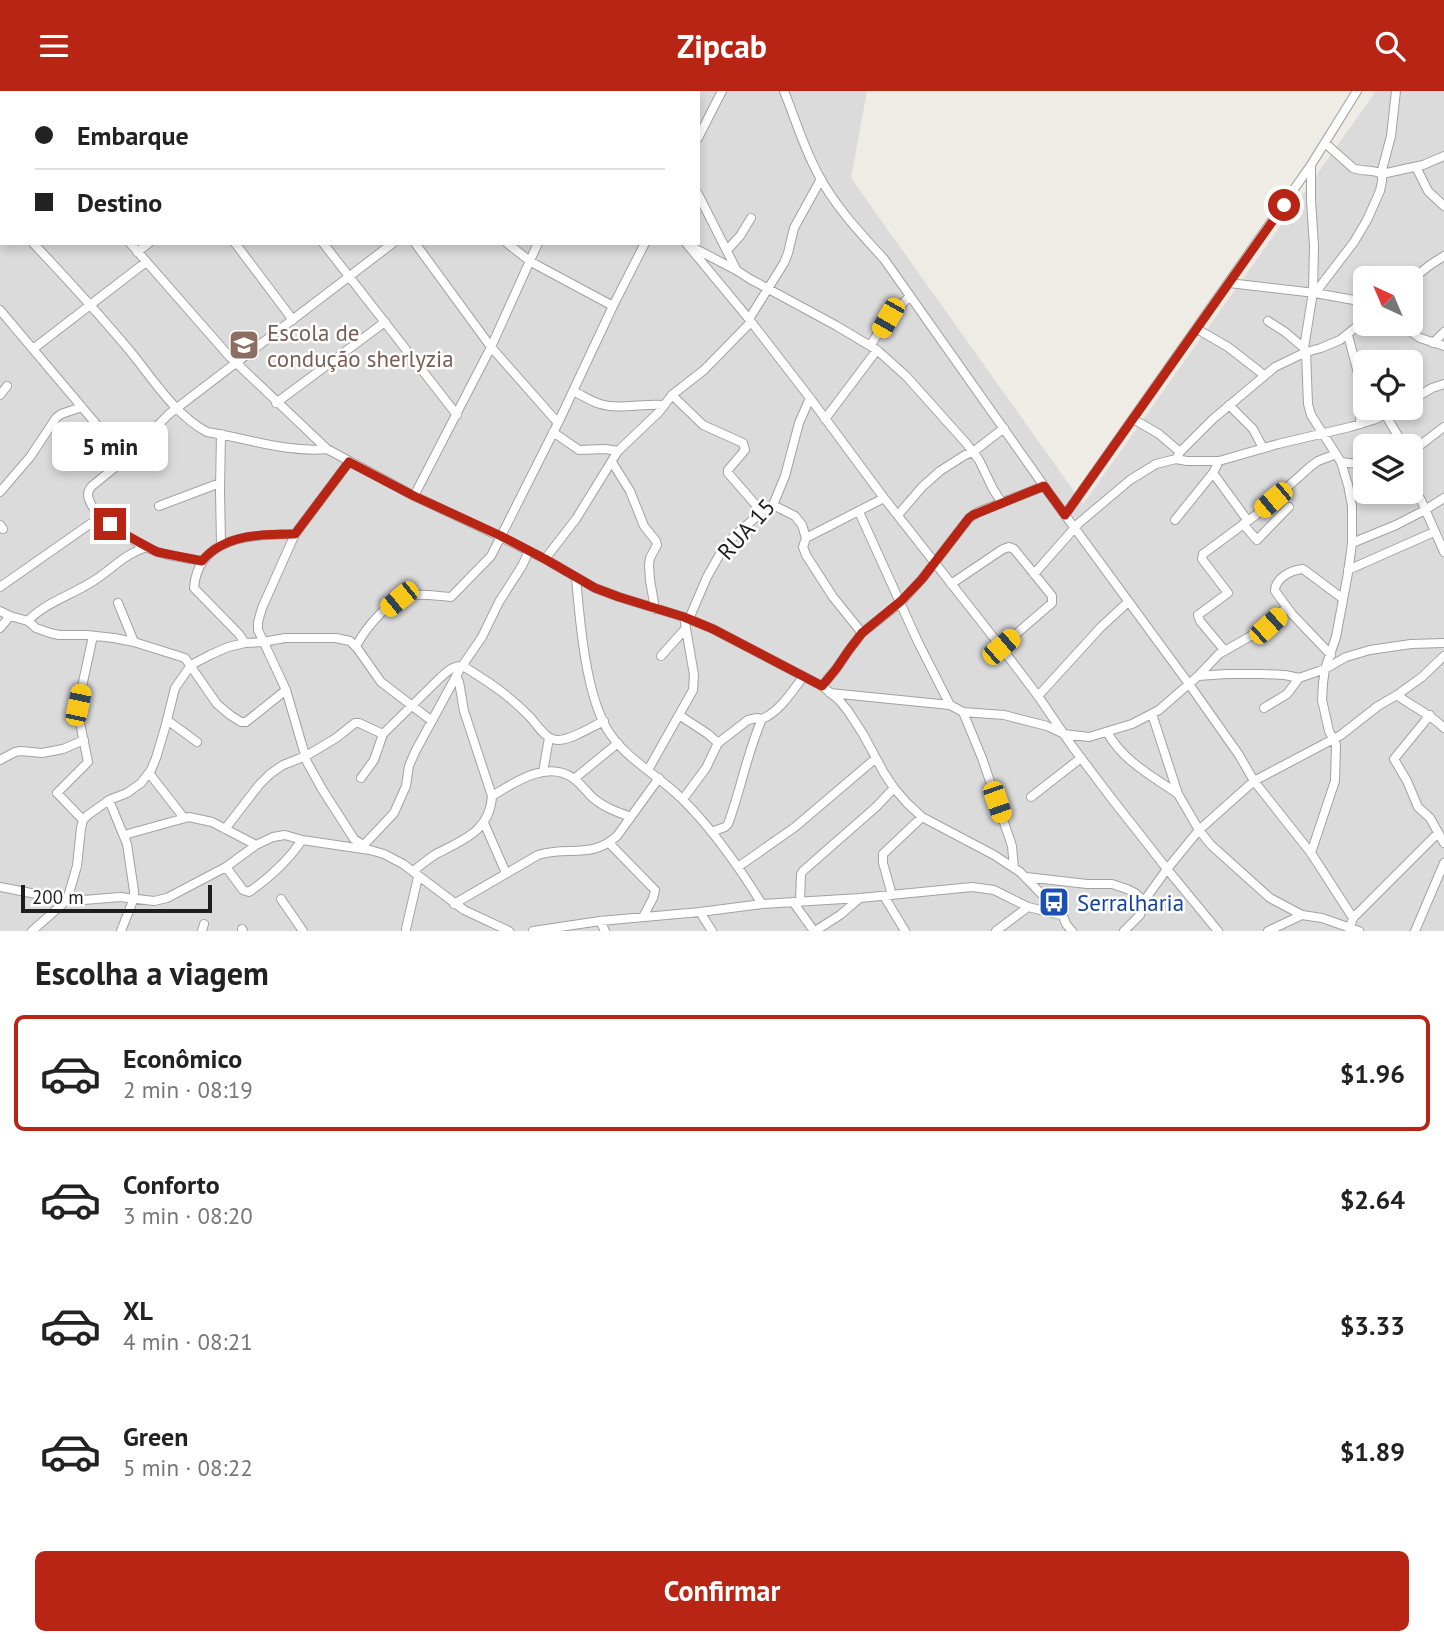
<!DOCTYPE html>
<html lang="pt">
<meta charset="utf-8">
<style>
body{margin:0;font-family:"PT Sans",sans-serif;background:#f6f6f6;color:#222;height:100vh;display:flex;flex-direction:column;font-size:26px;white-space:nowrap}
*{box-sizing:border-box;margin:0}
p{font-size:23px;color:#767676}
.icon{flex:none;width:38px;height:38px;fill:none;stroke:currentColor;stroke-width:2;stroke-linecap:round;stroke-linejoin:round}
.map{position:relative;height:840px;overflow:hidden}
.side{display:flex;flex-direction:column;background:#fff;flex:1}
.side>*{flex:none}
.guide{position:absolute;left:0px;top:0px;width:700px;height:154px;box-shadow:0 4px 10px #0003;display:grid;align-content:center;height:154px;padding:0 35px;background:#fff}
.needle{width:46px;rotate:316deg}
.tools{position:absolute;left:1353px;top:175px;display:grid;gap:14px}
.tools a{display:grid;place-items:center;width:70px;height:70px;border-radius:10px;background:#fff;box-shadow:0 4px 10px #0003;font-size:35px}
.scale{position:absolute;left:21px;bottom:18px;width:191px;box-sizing:border-box;padding-left:7px;border:4px solid #1e1e1e;border-top:0;font-size:19px;line-height:24px;white-space:nowrap;color:#1e1e1e;-webkit-text-stroke:5px #fff;paint-order:stroke}
.end{position:absolute;width:32px;height:32px;margin:-16px;border:9px solid #b82514;background:#fff;box-shadow:0 0 0 4px #fff}
.from{border-radius:50%}
.bubble{position:absolute;height:49px;border-radius:10px;background:#fff;box-shadow:0 4px 10px #0003;font-size:23px;font-weight:800;line-height:49px;text-align:center}
.car{position:absolute;width:21px;height:42px;margin:-21px -10px;border-radius:9px;box-shadow:0 0 5px 2px #0007;background:linear-gradient(#f5c518 24%,#345 0 40%,#f5c518 0 76%,#345 0 86%,#f5c518 0)}
.guide b{display:flex;align-items:center;gap:24px;height:66px;font-size:26px}
.guide b+b{border-top:2px solid #e0e0e0}
.guide i{width:18px;height:18px;background:#222}
ul{padding:0;list-style:none}
li{display:flex;align-items:center;gap:21px;height:116px;margin:0 14px 10px;padding:0 21px;border:4px solid transparent;border-radius:10px}
li div{flex:1}
li b{display:block;font-size:26px}
li em{font-style:normal;font-weight:800}
li.current{border-color:#b82514}
li>.icon{width:63px;height:63px;stroke-width:1.5}
h2{padding:0 35px;font-size:32px;line-height:84px}
.action{display:flex;gap:14px;margin-top:auto;padding:14px 35px}
.action a{flex:1;height:80px;border-radius:10px;background:#b82514;color:#fff;font-size:28px;font-weight:800;line-height:80px;text-align:center}
header{display:flex;justify-content:space-between;align-items:center;height:91px;padding:0 35px;background:#b82514;color:#fff;font-size:32px;font-weight:800}
.map>svg:first-child{display:block}
.residential{fill:#dcdbdb;fill-rule:evenodd}
.lines{fill:none;stroke-linecap:round;stroke-linejoin:round}
.minor-casing{stroke:#a2a2a2;stroke-width:10}
.minor{stroke:#fff;stroke-width:8}
.route{stroke:#b82514;stroke-width:9}
.labels{text-anchor:middle;dominant-baseline:central;stroke-width:5;stroke-linejoin:round;paint-order:stroke}
.education-label{font-size:23px;fill:#785e54;stroke:#fff;text-anchor:start}
.street-label{font-size:23px;fill:#1e1e1e;stroke:#fff}
.transit-label{font-size:23px;fill:#164399;stroke:#fff;text-anchor:start}
</style>
<header><svg class="icon" aria-label="menu" viewBox="0 0 24 24"><path d="M4 6h16M4 12h16M4 18h16"/></svg>Zipcab<svg class="icon" aria-label="search" viewBox="0 0 24 24"><circle cx="10" cy="10" r="6"/><path d="M15 15l6 6"/></svg></header>
<div class="map">
<svg width="1444" height="840" viewBox="0 0 1444 840">
<rect width="100%" height="100%" fill="#eeece5"/>
<!-- residential -->
<path class="residential" d="M0,0H867L851,87L1083,413L1376,0H1444V840H0ZM2,2H698V152H2ZM1365,187H1410V233H1365ZM1365,271H1410V317H1365ZM1365,355H1410V401H1365Z"/>
<g class="lines">
<!-- minor casing -->
<g class="minor-casing">
<path id="minor" d="M97,0L99,2
M190,0L192,2
M290,0L291,2
M387,0L388,2
M478,0L479,2
M542,0L543,2
M578,0L580,2
M659,0L660,2
M784,0C795,27 803,55 817,81C833,113 860,142 884,168L1049,402L1189,593L1239,664L1254,690L1311,762L1353,827
M159,2L161,0
M345,2L348,0
M0,3L2,5
M698,47L722,0
M1325,52L1353,77C1362,81 1373,78 1382,83L1423,74L1444,65
M1416,76L1428,100L1444,115
M698,103L736,178
M0,117L2,119
M0,128L2,127
M33,152C66,187 99,223 130,260C153,288 174,323 207,341C246,347 287,362 327,358
M130,152L229,265L327,358L414,405L480,436L545,468L595,497L619,506L684,526L713,538L822,595L839,609L848,620L863,643L884,682L894,697L907,712L922,726L994,764L1020,781L1063,825L1066,833L1072,840
M235,152L293,229
M323,152L457,324
M415,152L491,256L558,332
M507,152L531,171L613,215
M686,152L749,228L810,307L884,407L1001,556L1038,605L1072,655L1112,708L1167,778L1218,840
M692,156L736,179L750,188L835,234L877,259L906,285L966,352L979,369L993,398L1002,412
M728,158L740,145L751,127
M137,161L149,152
M1410,190L1430,174L1444,165
M1229,192L1315,202L1354,151L1367,129L1380,100L1382,90V79L1391,45L1396,0
M1315,202L1365,211
M0,219L97,334L124,369
M749,228L784,172L788,162L794,137L821,88
M1268,230L1285,241L1304,257
M1400,233L1420,247L1444,255
M1197,238L1228,256L1264,284
M1348,244L1360,290L1361,302L1360,333
M1433,252L1444,241
M870,255L888,227L910,205
M33,258L146,171
M573,300C582,304 590,310 600,313C620,319 643,312 664,314
M0,304L7,295
M672,304L703,334L743,352L745,359L728,379V382L762,421
M1410,310L1432,297L1444,293
M276,312L385,231
M1229,314L1253,338L1263,357
M1385,323L1404,355
M825,328L877,259
M1133,328L1159,343L1180,361
M553,341L579,359L605,358L618,360
M115,356L148,342
M1410,362L1444,336
M1176,368L1180,361L1213,328L1275,276L1306,261L1321,257L1340,249L1365,229
M349,371L295,443L262,517L258,531V539L286,599L307,671L322,698L354,748L363,754
M612,371L630,400L644,435L656,450L657,454L650,467L649,474L650,489L655,518
M1341,371L1365,374
M1213,382L1248,430
M1410,392L1421,409L1444,461
M0,401L30,366L56,327L61,323L82,316
M414,405L491,256L538,152
M773,414L795,425L802,434L806,447L803,456L806,464L833,506L862,542
M159,415L220,392
M859,421L918,551L950,614
M898,424L922,396L940,380L965,364L973,361L1004,337
M1065,424L1311,74L1357,0
M1175,429L1213,382L1219,370
M1243,433L1257,449L1289,416
M0,434L3,438
M806,447L884,407
M1352,452L1396,434L1425,419L1444,407
M221,453L220,399L221,343
M545,468L576,428L618,360L659,321L672,304L704,279L751,231
M202,470C187,467 172,466 158,461C139,455 90,426 88,404C88,400 89,398 92,395L124,369L169,323L393,152
M1348,479L1434,441
M1034,483L1079,432L1130,389L1156,373L1176,368L1187,370H1219L1278,353L1350,336L1373,329L1399,317
M576,487C580,530 585,600 607,638C624,667 658,684 681,707C712,737 739,776 762,813
M951,493L1003,458L1009,456L1014,458L1052,505V512L1001,556
M0,496L100,426
M118,512L134,551
M0,520L10,525L28,530L36,537L50,542L59,544H87L114,547L134,551L185,567L217,613L230,624L241,631H246L286,599
M689,528L707,486L720,463L734,445L762,421L773,414L785,385L799,332L810,307
M28,530C43,513 71,504 90,492C111,480 123,463 147,456
M0,537L10,525
M245,552L239,543L194,497C198,444 254,444 295,443
M356,555C366,537 390,506 412,504C425,503 438,505 451,506L491,465L558,332L613,215L645,152
M1225,560L1200,530L1198,524L1228,502L1202,468L1203,463L1256,424L1311,375L1318,370L1336,363
M1331,564L1292,523L1275,500C1275,487 1291,479 1303,478L1342,507
M661,565L686,537
M1198,585L1219,563L1258,541L1286,517
M822,595L836,578L849,559L862,542L901,511L922,488L969,427L978,421L1044,395
M830,602L950,614L963,621L1004,624L1047,635L1064,643L1089,646L1132,633L1159,619L1198,585L1226,583H1262L1285,584L1299,587L1325,578L1346,566L1370,559L1411,553L1444,552
M1397,604C1414,617 1429,622 1444,637
M1038,605L1101,536L1128,511
M1264,617L1287,603L1299,587
M963,621L982,667L1012,755L1014,777
M1152,623L1178,703L1199,739L1211,754L1270,807L1302,824
M679,624L708,643L718,652
M1430,624L1394,668L1407,690L1418,716L1430,727L1444,752
M167,629L197,651
M1107,641C1123,670 1152,685 1178,703
M0,669L15,661L21,660L42,662L63,658L84,649
M648,679L693,599L694,584L684,526
M543,681L549,647
M149,682L184,727
M361,687L374,669L383,643L441,586C448,580 454,574 463,575C487,590 509,604 529,625C537,633 545,649 558,649C571,649 591,636 604,630
M574,688L618,652
M492,705C515,691 547,669 573,687C580,692 586,700 592,706C603,716 617,721 631,726
M1031,706L1081,667
M683,708L706,677L718,652L748,629L757,627L762,628
M109,709L127,753L134,800V807L121,840
M83,729L57,702L88,671L80,632L78,614L93,545
M484,732L506,782
M225,738L259,694L270,683L283,674L306,665L336,647L355,632H359L383,643
M711,741L725,736L728,733C741,698 747,662 762,628C780,620 791,602 803,586
M124,744L189,726L212,731L256,754
M609,752L655,799L653,807L643,826
M361,757L394,722L406,695L409,675L415,661L460,578L482,546L499,511L522,475L529,460
M1311,762L1335,690L1336,654L1329,640L1322,609L1323,592L1325,578L1336,546L1348,482L1352,452V415L1348,394L1341,371L1311,324L1308,313L1306,261L1304,257L1313,201L1314,155L1311,109V74
M226,776L243,799L249,801C269,787 288,770 302,749
M738,776L795,736L875,668
M413,780C420,775 428,768 436,763C463,749 490,740 492,705L464,620L459,591L456,585
M1026,786L1087,793H1112L1127,798L1135,802L1144,810
M0,796L72,810L120,806L154,810L167,807L226,776L256,754L273,746L285,744L302,749L370,759L384,763L403,773L464,819L509,840
M892,804L883,772V763L922,726
M884,805L905,840
M281,808L303,840
M793,811L814,840
M800,811L801,783L803,780L876,716L894,697
M454,813L538,764C568,754 590,769 617,745L659,687
M700,821L712,840
M600,830L605,840
M1350,836L1353,827L1438,742
M242,838L243,840
M406,838L418,786
M32,840L67,809L77,775L81,737L83,729L88,724L109,709L127,702L141,692L151,679L156,667L165,637L175,597L191,574L210,564L228,556L245,552L263,551L285,547H336L350,550L357,557L381,591L432,630
M202,840L204,833
M533,840L600,830L700,821L762,813L860,807L972,796L994,799L1028,816L1061,824
M815,840L840,824L860,807
M996,840L1028,816
M1124,840L1140,824L1144,810L1167,778L1199,739L1254,690L1341,644L1378,615L1397,604L1422,586L1444,565
M1268,840L1302,824L1322,827L1359,840
M1415,840L1444,772"/>
</g>
<!-- minor -->
<use href="#minor" class="minor"/>
</g>
<g class="lines">
<!-- route -->
<path class="route" d="M110,433L126,444L157,461L202,470C224,443 263,443 295,443L349,371L414,405L501,445L545,468L595,497L619,506L684,526L713,538L822,595L836,578L849,559L862,542L901,510L922,488L969,427L973,424L1044,395L1065,424L1284,114"/>
</g>
<!-- icons -->
<defs>
<g id="school-square" transform="scale(1.575)"><rect x="-9" y="-9" width="18" height="18" rx="4" fill="#8d6e63" stroke="#fff"/><path d="M0-5L7-2L0 1L-7-2ZM-4 1L0 2.5L4 1V4Q0 6-4 4Z" fill="#fff"/></g>
<g id="bus-square" transform="scale(1.575)"><rect x="-9" y="-9" width="18" height="18" rx="4" fill="#1a4fb4" stroke="#fff"/><path d="M-5-6H5V4H4V6H2V4H-2V6H-4V4H-5ZM-3.5-4V0h7V-4ZM-3.5 1.2v1.5H-2V1.2ZM2 1.2v1.5H3.5V1.2Z" fill="#fff"/></g>
</defs>
<g fill-rule="evenodd">
<use href="#school-square" x="244" y="254"/>
<use href="#bus-square" x="1054" y="811"/>
</g>
<g class="labels">
<!-- education labels -->
<g class="education-label">
<text x="267" y="241">Escola de<tspan x="267" dy="26">condução sherlyzia</tspan></text>
</g>
<!-- street labels -->
<g class="street-label">
<text transform="translate(746 438) rotate(-48)">RUA 15</text>
</g>
<!-- transit labels -->
<g class="transit-label">
<text x="1077" y="811">Serralharia</text>
</g>
</g>
</svg>
<div class="tools">
<a><svg class="needle" viewBox="-14 -14 28 28"><path d="M0-13l5 13h-10z" fill="#e53935"/><path d="M0 13l5-13h-10z" fill="#767676"/></svg></a>
<a><svg class="icon" aria-label="locate" viewBox="0 0 24 24"><circle cx="12" cy="12" r="6"/><path d="M12 2v4M12 18v4M2 12h4M18 12h4"/></svg></a>
<a><svg class="icon" aria-label="layers" viewBox="0 0 24 24"><path d="M12 4l9 5-9 5-9-5zM3 14l9 5 9-5"/></svg></a>
</div>
<div class="scale">200 m</div>
<i class="end from" style="left:1284px;top:114px"></i>
<i class="end" style="left:110px;top:433px"></i>
<div class="bubble" style="left:52px;top:331px;width:116px">5 min</div>
<i class="car" style="left:888px;top:227px;rotate:210deg"></i>
<i class="car" style="left:1273px;top:409px;rotate:230deg"></i>
<i class="car" style="left:399px;top:508px;rotate:231deg"></i>
<i class="car" style="left:1268px;top:535px;rotate:48deg"></i>
<i class="car" style="left:1001px;top:556px;rotate:49deg"></i>
<i class="car" style="left:78px;top:614px;rotate:12deg"></i>
<i class="car" style="left:997px;top:711px;rotate:161deg"></i>
<div class="guide">
<b><i class="from"></i>Embarque</b>
<b><i></i>Destino</b>
</div>
</div>
<section class="side">
<h2>Escolha a viagem</h2>
<ul>
<li class="current"><svg class="icon" aria-label="car" viewBox="0 0 24 24"><path d="M5 17H2v-5l4-1 3-4h7l3 4 3 1v5h-3M9 17h6M6 11h13"/><circle cx="7" cy="17" r="2"/><circle cx="17" cy="17" r="2"/></svg><div><b>Econômico</b><p>2 min · 08:19</p></div><em>$1.96</em></li>
<li><svg class="icon" aria-label="car" viewBox="0 0 24 24"><path d="M5 17H2v-5l4-1 3-4h7l3 4 3 1v5h-3M9 17h6M6 11h13"/><circle cx="7" cy="17" r="2"/><circle cx="17" cy="17" r="2"/></svg><div><b>Conforto</b><p>3 min · 08:20</p></div><em>$2.64</em></li>
<li><svg class="icon" aria-label="car" viewBox="0 0 24 24"><path d="M5 17H2v-5l4-1 3-4h7l3 4 3 1v5h-3M9 17h6M6 11h13"/><circle cx="7" cy="17" r="2"/><circle cx="17" cy="17" r="2"/></svg><div><b>XL</b><p>4 min · 08:21</p></div><em>$3.33</em></li>
<li><svg class="icon" aria-label="car" viewBox="0 0 24 24"><path d="M5 17H2v-5l4-1 3-4h7l3 4 3 1v5h-3M9 17h6M6 11h13"/><circle cx="7" cy="17" r="2"/><circle cx="17" cy="17" r="2"/></svg><div><b>Green</b><p>5 min · 08:22</p></div><em>$1.89</em></li>
</ul>
<div class="action"><a>Confirmar</a></div>
</section>
